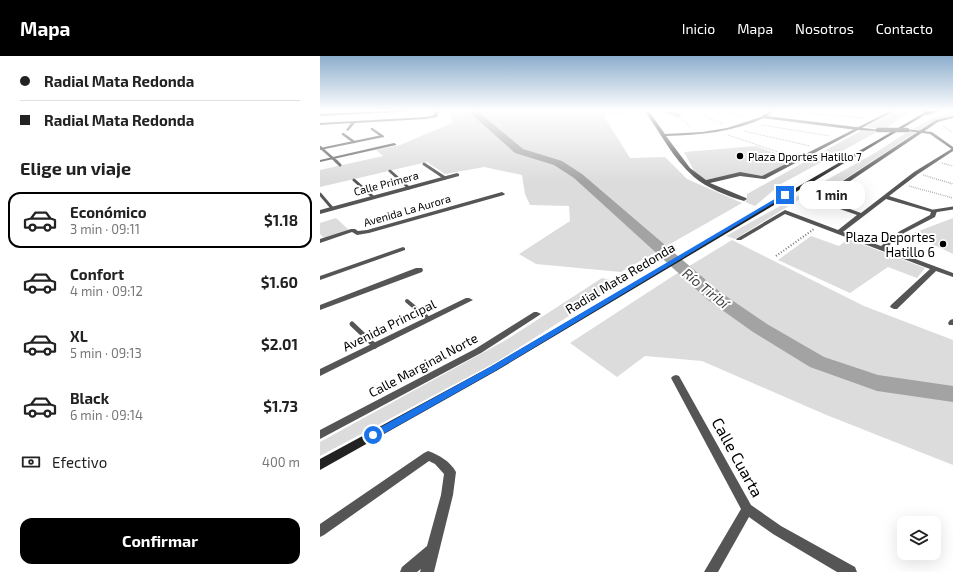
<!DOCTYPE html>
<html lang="es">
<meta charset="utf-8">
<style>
body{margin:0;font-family:"Exo 2",sans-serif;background:#f2f2f2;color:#222;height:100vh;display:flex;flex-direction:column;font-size:15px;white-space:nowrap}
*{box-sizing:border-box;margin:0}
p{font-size:13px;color:#767676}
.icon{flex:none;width:22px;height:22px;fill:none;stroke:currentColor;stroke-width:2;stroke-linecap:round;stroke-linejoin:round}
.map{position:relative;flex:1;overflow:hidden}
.details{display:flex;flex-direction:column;background:#fff;width:320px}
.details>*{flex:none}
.banner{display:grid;align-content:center;height:88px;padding:0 20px;background:#fff}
.fabs{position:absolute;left:577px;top:460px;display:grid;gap:8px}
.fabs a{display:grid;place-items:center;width:44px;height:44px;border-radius:8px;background:#fff;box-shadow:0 4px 16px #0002;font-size:20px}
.end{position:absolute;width:18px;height:18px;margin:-9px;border:5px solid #1a73e8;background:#fff;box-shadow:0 0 0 2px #fff}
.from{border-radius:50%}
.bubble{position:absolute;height:28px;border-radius:12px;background:#fff;box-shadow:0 4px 16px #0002;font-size:13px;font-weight:700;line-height:28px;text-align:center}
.banner b{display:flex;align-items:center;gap:14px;height:38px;font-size:15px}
.banner b+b{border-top:1px solid #e0e0e0}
.banner i{width:10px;height:10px;background:#222}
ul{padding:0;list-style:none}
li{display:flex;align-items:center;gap:12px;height:56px;margin:0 8px 6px;padding:0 12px;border:2px solid transparent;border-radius:12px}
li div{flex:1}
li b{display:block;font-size:15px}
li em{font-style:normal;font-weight:700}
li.selected{border-color:#000}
li>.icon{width:36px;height:36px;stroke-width:1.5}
h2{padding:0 20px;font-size:18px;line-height:48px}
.pay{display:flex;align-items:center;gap:10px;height:44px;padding:0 20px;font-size:15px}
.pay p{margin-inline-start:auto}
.action{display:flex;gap:8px;margin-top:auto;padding:8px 20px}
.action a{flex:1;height:46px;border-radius:12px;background:#000;color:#fff;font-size:16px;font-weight:700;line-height:46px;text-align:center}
header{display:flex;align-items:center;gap:24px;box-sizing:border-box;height:56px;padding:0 20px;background:#000;color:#fff}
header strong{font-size:19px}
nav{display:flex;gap:22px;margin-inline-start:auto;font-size:14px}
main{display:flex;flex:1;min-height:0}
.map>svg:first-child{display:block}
.green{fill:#dcdcdc}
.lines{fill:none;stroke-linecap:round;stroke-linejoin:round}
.river{fill:#a3a3a3;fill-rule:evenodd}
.trunk-casing{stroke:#dbdbdb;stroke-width:2}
.path-far2{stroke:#777;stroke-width:1;stroke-dasharray:0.5 1;stroke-linecap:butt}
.path-far1{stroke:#777;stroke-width:1.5;stroke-dasharray:0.5 1.5;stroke-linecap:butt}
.path{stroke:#777;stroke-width:2;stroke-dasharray:1 2;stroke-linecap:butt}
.service-far3{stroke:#555;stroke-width:2.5}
.service-far2{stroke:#555;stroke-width:3}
.service-far1{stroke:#555;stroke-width:4}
.service{stroke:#555;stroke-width:5}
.minor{fill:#555;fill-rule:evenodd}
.tertiary{fill:#555;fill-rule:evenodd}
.secondary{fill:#222;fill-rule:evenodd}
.trunk{fill:#000;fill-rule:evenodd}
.tertiary-bridge{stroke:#555;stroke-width:4.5}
.wall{fill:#a9a9a9}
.building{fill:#c4c4c4;stroke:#898989}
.route{fill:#1a73e8}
.poi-dot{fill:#000;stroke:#fff;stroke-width:1.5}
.labels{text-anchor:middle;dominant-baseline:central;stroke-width:4;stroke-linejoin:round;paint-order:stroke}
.far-poi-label{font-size:11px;fill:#000;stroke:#fff;text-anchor:start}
.far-street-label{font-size:11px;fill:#000;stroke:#fff}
.poi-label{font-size:13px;fill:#000;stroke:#fff;text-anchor:end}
.street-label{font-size:13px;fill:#000;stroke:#fff}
.water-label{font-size:14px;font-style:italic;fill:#444;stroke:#fff}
.near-street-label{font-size:16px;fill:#000;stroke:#fff}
</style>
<header>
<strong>Mapa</strong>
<nav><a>Inicio</a><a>Mapa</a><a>Nosotros</a><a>Contacto</a></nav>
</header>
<main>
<section class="details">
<div class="banner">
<b><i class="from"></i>Radial Mata Redonda</b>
<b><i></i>Radial Mata Redonda</b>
</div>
<h2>Elige un viaje</h2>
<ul>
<li class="selected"><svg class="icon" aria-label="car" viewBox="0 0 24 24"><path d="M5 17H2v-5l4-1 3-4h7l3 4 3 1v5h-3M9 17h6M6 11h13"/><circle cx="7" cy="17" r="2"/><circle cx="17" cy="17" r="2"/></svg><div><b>Económico</b><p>3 min · 09:11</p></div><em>$1.18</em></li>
<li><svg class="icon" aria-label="car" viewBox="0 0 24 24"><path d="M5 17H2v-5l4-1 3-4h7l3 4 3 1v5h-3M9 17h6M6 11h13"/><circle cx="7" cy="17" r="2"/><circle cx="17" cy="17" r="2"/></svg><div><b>Confort</b><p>4 min · 09:12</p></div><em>$1.60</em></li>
<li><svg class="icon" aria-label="car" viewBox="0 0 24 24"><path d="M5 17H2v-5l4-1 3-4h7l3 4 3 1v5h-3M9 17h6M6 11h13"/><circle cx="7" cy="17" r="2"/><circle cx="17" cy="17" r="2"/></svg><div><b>XL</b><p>5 min · 09:13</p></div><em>$2.01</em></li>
<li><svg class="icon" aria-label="car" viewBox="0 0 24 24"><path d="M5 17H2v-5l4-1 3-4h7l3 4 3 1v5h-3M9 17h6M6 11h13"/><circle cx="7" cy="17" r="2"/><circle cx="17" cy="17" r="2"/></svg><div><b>Black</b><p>6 min · 09:14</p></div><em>$1.73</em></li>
</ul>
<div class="pay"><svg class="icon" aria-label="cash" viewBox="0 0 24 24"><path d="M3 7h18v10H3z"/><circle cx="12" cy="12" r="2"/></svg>Efectivo<p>400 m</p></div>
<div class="action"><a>Confirmar</a></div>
</section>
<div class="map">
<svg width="633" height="516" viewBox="0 0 633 516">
<rect width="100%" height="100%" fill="#fff"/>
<!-- green -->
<path class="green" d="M130,54H318L320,56L283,59L310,102L345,101L367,123L422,147L301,216L216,208L199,198L250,165L249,150L210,149L205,138L202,119L164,111L125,118L107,106L0,131V114L63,100L56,94L80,89L132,67Z
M578,54H593L565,73L547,71Z
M633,56V61L616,64L600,74L593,73L613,62Z
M542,74L559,75L461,128L435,150L425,146L427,143V138Z
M589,75L595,77L496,142L497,145L506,150L480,143L415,183L406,180L555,97Z
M436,90L475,104L441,121L417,117L385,124L374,115L364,96Z
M16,162L29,174L4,182L0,178V167Z
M633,162V198L591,178Z
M491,180L519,190L528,183L605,212L597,222L568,211L530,237L458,204Z
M412,184L544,250L633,284V409L504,358L382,305L325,300L297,321L250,287L353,220Z
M282,222L298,226L249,260L176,306L0,400V386L186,284Z"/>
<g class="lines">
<!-- river -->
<path class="river" d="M147,54H156L203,93L242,105L262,118L400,236L447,268L504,301L558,319L633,330V346L557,335L490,311L433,276L388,244L254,122L234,109L195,97Z"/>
<!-- trunk casing -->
<g class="trunk-casing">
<path id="trunk" d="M602,54H624L606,59Z"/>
</g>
<!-- path-far2 -->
<path class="path-far2" d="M401,54L425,61
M374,55L403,68
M460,55L545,62
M355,56L380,54
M357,56L371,72
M337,58L348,57
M442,69L510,80
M623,70L633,77
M424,75L490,90
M408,79L470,100"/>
<!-- path-far1 -->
<path class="path-far1" d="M622,107L633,110
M603,119L633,128
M589,130L633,142"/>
<!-- path -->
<path class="path" d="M456,200L494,173"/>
<!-- service-far3 -->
<path class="service-far3" d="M52,73L62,80
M23,78L34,86
M0,91L17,106"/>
<!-- service-far2 -->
<path class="service-far2" d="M16,105L20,109
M104,108L125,122
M70,115L89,132
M34,124L53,141
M0,138L12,152
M614,155L633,152"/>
<!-- service-far1 -->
<path class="service-far1" d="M87,245L105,260"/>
<!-- service -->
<path class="service" d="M104,259L108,263
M32,268L55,290"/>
<!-- minor -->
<path class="minor" d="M82,54H99L97,55L0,60V58Z
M115,54H119L117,61L106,63L35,67L28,75L26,74L31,67L0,69V67L106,61L114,59Z
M324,54H328L345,78L382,76L407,72L444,60V62C413,76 381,79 346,80L370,112L386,124L420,116L442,120L572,54H576L445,123L420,120L390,127L426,142L427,143L424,145C407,140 387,132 374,121C353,103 340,76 324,54Z
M633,60V62L618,66L505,142V144L541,157L594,116L633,92V95L598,118L569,140L617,155L615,161L584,177L566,192L633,217V221L616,215L577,253H574L570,251L571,249L610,213L465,158L421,184H417L416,183L465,154L518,174L537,159L500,146V140L616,64ZM566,143L611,156L610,159L580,175L561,190L523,176Z
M62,79L64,80V81L0,94V92Z
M74,87L76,88V89L0,106V104Z
M137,117L139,118V120L0,158V154Z
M182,136L185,138L184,139L49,177L37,179L32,176L0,187V183L31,173H35L38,175L47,174Z
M83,191L85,192V194L0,224V220Z
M96,212H102L103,214L102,216L0,254V249Z
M146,242H149L153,244L0,320V313Z
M214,256H217L221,258L161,297L0,383V374L155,293Z
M633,263V269H629L628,267L630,264Z
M356,319L359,320L431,449L461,470L535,511L537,516H517L453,478L429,461L398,516H384L421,453L351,322L353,320Z
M108,395C119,399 130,405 136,416L133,439L114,516H100L101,513L97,516H80L82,511L107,490L121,439L124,418L115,408L109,405L4,479L0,481V468L104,397Z"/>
<!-- tertiary -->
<path class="tertiary" d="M452,54H456L447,60L560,74L558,75L537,74L442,62V60Z
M586,73L612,76L633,91V94L610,78L587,75H586Z"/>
<!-- secondary -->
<path class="secondary" d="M609,54H613L176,315L0,414V403L170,311Z"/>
<!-- trunk -->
<use href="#trunk" class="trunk"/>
<!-- tertiary-bridge -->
<path class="tertiary-bridge" d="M558,74H587"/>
</g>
<!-- wall -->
<path class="wall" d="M346,55L360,59L359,62L346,57Z"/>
<!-- building -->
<path class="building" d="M354,54L357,57H353L360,59L346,55Z"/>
<!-- sky -->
<linearGradient id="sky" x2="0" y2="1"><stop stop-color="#8cadcc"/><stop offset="0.43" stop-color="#fff"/><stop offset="1" stop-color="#fff" stop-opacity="0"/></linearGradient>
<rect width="633" height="126" fill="url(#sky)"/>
<!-- route -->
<path class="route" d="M463,138L467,139L175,315L56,382H50V377L170,311Z"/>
<!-- markers -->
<g class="poi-dot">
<circle cx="420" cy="100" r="4"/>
<circle cx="623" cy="188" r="4"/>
</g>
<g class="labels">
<!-- far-poi labels -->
<g class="far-poi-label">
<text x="428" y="100">Plaza Dportes Hatillo 7</text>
</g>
<!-- far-street labels -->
<g class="far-street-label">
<text transform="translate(66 127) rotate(-15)">Calle Primera</text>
<text transform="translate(87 154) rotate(-16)">Avenida La Aurora</text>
</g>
<!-- poi labels -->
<g class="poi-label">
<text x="615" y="181">Plaza Deportes<tspan x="615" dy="15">Hatillo 6</tspan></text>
</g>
<!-- street labels -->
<g class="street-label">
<text transform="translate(300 222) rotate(-31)">Radial Mata Redonda</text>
<text transform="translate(69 269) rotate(-26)">Avenida Principal</text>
<text transform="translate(103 309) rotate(-28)">Calle Marginal Norte</text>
</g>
<!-- water labels -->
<g class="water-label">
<text transform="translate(386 232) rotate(39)">Río Tiribí</text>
</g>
<!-- near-street labels -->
<g class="near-street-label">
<text transform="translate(418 401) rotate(61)">Calle Cuarta</text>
</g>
</g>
</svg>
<div class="fabs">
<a><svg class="icon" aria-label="layers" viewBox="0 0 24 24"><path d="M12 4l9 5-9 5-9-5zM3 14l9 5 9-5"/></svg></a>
</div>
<i class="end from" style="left:53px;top:379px"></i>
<i class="end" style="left:465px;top:139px"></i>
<div class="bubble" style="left:479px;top:125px;width:66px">1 min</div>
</div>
</main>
